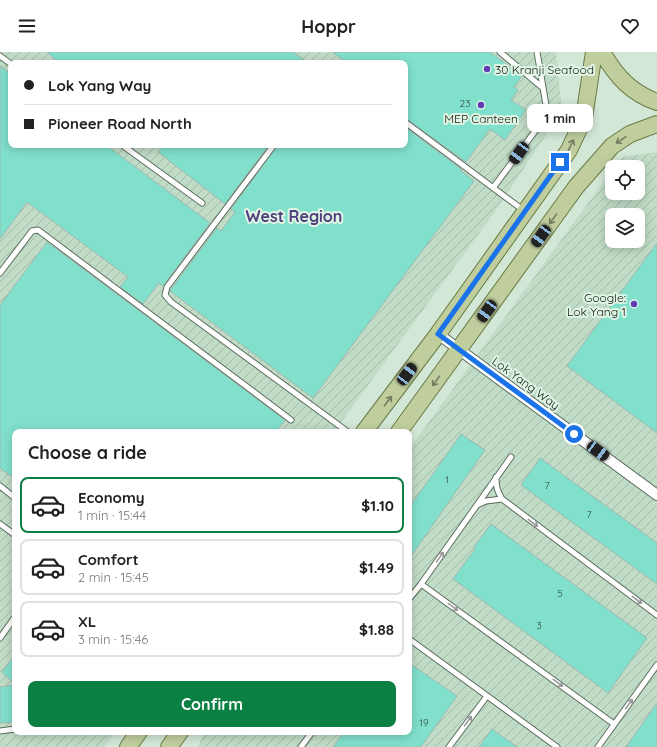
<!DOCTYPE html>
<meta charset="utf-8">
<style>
body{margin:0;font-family:Quicksand,sans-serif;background:#f6f6f6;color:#222;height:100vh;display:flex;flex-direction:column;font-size:15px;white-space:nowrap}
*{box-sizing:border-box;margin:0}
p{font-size:13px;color:#767676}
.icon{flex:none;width:22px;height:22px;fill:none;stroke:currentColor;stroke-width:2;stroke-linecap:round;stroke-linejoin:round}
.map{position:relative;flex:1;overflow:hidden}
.side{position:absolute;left:12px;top:377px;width:400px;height:306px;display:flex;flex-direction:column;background:#fff;border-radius:8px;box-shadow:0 2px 10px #0003}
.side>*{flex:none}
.top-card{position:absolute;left:8px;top:8px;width:400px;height:88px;border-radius:8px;box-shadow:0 2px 10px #0003;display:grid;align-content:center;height:88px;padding:0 16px;background:#fff}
.fabs{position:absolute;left:605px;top:108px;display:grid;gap:8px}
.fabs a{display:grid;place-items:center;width:40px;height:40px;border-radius:8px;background:#fff;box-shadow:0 2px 10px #0003;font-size:20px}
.end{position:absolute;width:18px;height:18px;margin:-9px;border:5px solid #1a73e8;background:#fff;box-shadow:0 0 0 2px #fff}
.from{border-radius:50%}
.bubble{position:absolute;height:28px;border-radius:8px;background:#fff;box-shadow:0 2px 10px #0003;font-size:13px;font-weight:700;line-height:28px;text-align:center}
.car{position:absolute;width:12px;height:24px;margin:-12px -6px;border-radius:5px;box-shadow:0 0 3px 1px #0007;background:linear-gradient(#222 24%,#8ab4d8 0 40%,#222 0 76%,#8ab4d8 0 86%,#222 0)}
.top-card b{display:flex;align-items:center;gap:14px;height:38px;font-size:15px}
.top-card b+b{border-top:1px solid #e0e0e0}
.top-card i{width:10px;height:10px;background:#222}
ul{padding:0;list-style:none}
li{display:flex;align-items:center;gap:12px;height:56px;margin:0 8px 6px;padding:0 8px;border:2px solid #e0e0e0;border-radius:8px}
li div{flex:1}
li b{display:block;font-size:15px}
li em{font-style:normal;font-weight:700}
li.current{border-color:#0b8043}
li>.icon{width:36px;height:36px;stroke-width:1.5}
h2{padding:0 16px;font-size:18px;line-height:48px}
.cta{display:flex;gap:8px;margin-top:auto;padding:8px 16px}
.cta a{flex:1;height:46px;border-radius:8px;background:#0b8043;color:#fff;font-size:16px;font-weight:700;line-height:46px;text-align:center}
header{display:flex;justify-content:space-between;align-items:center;height:52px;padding:0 16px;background:#fff;font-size:18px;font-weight:700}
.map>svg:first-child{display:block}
.industrial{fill:url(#industrial-furrows);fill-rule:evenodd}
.building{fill:#81e0cc;stroke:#9db8b1}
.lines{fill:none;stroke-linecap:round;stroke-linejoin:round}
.lane-casing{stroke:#5c6e5f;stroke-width:7}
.street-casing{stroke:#5c6e5f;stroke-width:12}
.primary-casing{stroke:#687a44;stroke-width:18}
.lane{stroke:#fff;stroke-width:5}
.street{stroke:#fff;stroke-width:10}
.primary{stroke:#c0ce9e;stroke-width:16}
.oneway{stroke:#727d60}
.oneway2{stroke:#959896}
.route{stroke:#1a73e8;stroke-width:5}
.poi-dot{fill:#603bb3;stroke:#e0f5e4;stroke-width:1.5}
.labels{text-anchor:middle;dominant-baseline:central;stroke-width:4;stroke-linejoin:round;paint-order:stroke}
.number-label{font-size:10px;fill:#2e4c43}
.poi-label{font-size:12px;fill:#131b15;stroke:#e0f5e4;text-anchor:start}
.street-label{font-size:12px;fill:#131b15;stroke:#e0f5e4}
.district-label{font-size:16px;font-weight:bold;fill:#4d3f7c;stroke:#e0f5e4}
</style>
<header><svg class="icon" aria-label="menu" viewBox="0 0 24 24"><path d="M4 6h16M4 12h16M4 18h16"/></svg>Hoppr<svg class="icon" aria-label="heart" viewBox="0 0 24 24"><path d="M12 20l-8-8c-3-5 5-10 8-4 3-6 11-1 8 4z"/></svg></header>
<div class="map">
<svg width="657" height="695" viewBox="0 0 657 695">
<defs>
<pattern id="industrial-furrows" width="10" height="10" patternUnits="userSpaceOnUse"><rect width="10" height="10" fill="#c1dcc6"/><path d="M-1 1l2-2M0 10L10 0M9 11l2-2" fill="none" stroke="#a5bca9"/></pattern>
</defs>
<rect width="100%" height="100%" fill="#d3e7d6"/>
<!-- industrial -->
<path class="industrial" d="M0,0H556L562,59L499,154L334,380H15V680H115L104,695H0ZM11,11H405V93H11Z
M657,100V695H198L204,680H409V397L612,118V141H638V115H615L622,105ZM612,163H638V189H612Z"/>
<!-- building -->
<path class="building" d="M47,0H293L308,11H59Z
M332,0H490L522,24L514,35L518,38L511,48L526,58L505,88L490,77L466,110L405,66V11H347Z
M0,14L11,22V93H106L210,171L163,234L159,231L143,252L120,235L128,225L27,150L0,187Z
M405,75L461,117L460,118L474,129L313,346L170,239L171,237L217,176L221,179L235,160L231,157L278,93H405Z
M164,93H269L225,152L158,100Z
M47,190L285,368L276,380H15V427L0,416V253Z
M657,191V381L567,314Z
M461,382L485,398L409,507V456Z
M540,406L657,491V532L521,433Z
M491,472L647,586L608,641L453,527L475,497L474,495Z
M15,603V632L2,620Z
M409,611L457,644L421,695H333L344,680H409Z
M15,633V670L0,671V635Z
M657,651V695H626Z
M492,677L517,695H479Z"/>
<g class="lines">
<!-- lane casing -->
<g class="lane-casing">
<path id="lane" d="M500,0L543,36
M0,4L11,12
M405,70L523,158
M122,93L202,151
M274,93L167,235L165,243L171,250L348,380
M493,136L547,63V59L537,0
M0,221L32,179L38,178L291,368
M496,425C496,434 497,439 502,447L657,563
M0,434L15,446
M477,453L486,449L502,447
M0,472L15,483
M421,532L614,672
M409,547L421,532L511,405
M0,586L15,565
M409,587L557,695
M0,679L15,677
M301,695L312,680
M449,695L487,644
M598,695L657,613"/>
</g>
<!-- street casing -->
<g class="street-casing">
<path id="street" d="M438,282L657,443"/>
</g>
<!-- primary casing -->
<g class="primary-casing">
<path id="primary" d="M602,0C616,24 631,41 657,50
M364,380L438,282L569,98L584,66L594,0
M399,380L576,135L612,94L630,82L657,72
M128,695L139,680
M169,695L180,680"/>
</g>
<!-- lane -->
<use href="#lane" class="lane"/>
<!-- street -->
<use href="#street" class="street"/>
<!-- primary -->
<use href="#primary" class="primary"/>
</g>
<!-- one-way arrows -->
<defs><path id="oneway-shaft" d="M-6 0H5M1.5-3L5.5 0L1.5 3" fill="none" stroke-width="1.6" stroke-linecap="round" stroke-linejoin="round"/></defs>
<g class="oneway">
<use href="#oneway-shaft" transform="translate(621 88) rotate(146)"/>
<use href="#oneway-shaft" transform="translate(571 93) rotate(-64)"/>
<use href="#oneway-shaft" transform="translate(553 167) rotate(126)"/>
<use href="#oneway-shaft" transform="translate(436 329) rotate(126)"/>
<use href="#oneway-shaft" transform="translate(388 349) rotate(-53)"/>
</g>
<g class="oneway2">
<use href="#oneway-shaft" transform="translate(533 471) rotate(37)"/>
<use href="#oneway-shaft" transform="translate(440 505) rotate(-55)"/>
<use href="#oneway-shaft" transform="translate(637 548) rotate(37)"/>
<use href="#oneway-shaft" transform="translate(453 555) rotate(36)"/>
<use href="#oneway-shaft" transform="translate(558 631) rotate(36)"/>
<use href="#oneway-shaft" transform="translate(629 652) rotate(-54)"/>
<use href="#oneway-shaft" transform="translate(468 669) rotate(-54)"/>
</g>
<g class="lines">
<!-- route -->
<path class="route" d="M560,110L438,282L574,382"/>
</g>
<!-- markers -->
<g class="poi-dot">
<circle cx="487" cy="17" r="4"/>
<circle cx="481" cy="53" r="4"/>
<circle cx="634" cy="252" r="4"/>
</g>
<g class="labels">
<!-- number labels -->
<g class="number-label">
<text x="465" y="51">23</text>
<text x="447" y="427">1</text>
<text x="547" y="433">7</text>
<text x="589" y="462">7</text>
<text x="560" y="541">5</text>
<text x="539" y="573">3</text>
<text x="424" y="670">19</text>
</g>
<!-- poi labels -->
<g class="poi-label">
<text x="495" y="17">30 Kranji Seafood</text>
<text x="481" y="66" text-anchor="middle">MEP Canteen</text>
<text x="626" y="245" text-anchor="end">Google:<tspan x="626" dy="14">Lok Yang 1</tspan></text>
</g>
<!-- street labels -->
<g class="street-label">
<text transform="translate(526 331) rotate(36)">Lok Yang Way</text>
</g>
<!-- district labels -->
<g class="district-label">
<text x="294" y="164">West Region</text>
</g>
</g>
</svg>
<div class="fabs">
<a><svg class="icon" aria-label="locate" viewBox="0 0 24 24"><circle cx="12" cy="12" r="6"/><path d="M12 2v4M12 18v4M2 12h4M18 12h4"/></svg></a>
<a><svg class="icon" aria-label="layers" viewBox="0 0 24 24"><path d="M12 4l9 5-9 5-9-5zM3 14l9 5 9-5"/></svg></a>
</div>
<i class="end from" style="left:574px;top:382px"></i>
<i class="end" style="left:560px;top:110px"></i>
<div class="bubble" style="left:527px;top:52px;width:66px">1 min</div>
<i class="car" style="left:519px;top:101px;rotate:216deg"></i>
<i class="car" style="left:541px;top:184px;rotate:216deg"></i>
<i class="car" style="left:487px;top:259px;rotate:216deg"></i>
<i class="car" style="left:407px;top:322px;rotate:37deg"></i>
<i class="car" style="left:598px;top:399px;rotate:126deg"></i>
<div class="top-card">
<b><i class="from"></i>Lok Yang Way</b>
<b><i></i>Pioneer Road North</b>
</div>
<section class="side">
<h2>Choose a ride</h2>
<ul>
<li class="current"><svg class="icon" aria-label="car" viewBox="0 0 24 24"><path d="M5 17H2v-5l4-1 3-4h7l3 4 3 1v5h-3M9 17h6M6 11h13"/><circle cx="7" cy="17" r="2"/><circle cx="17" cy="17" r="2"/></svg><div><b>Economy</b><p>1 min · 15:44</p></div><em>$1.10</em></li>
<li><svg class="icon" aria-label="car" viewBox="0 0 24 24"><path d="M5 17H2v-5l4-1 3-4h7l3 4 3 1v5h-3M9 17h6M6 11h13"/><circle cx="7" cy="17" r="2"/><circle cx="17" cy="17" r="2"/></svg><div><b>Comfort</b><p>2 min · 15:45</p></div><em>$1.49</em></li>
<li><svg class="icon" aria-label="car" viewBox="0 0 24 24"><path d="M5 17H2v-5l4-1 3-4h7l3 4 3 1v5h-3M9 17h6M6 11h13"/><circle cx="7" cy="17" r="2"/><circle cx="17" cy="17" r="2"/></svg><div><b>XL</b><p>3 min · 15:46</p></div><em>$1.88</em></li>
</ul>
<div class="cta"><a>Confirm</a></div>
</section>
</div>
